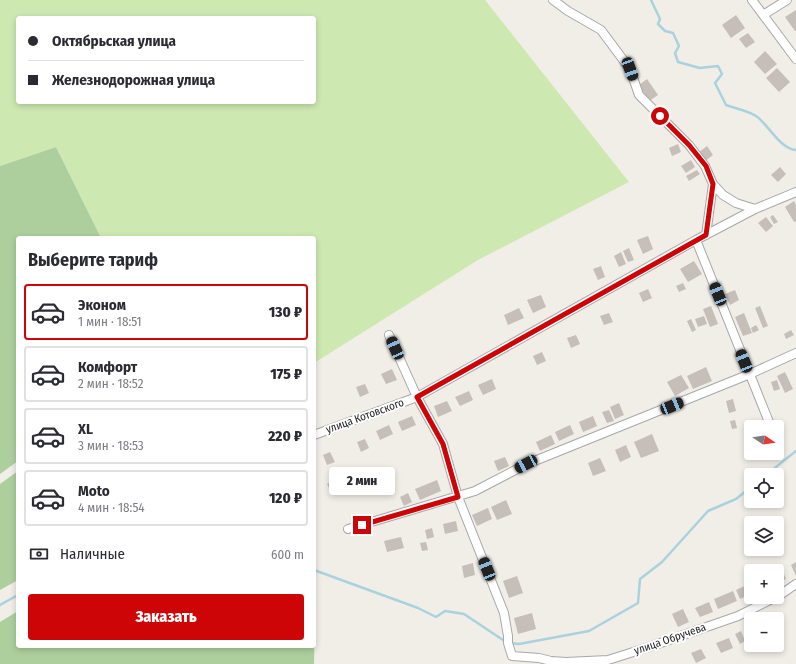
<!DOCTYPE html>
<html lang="ru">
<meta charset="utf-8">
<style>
body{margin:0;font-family:"Fira Sans Condensed",sans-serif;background:#f2f2f3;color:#2b2b33;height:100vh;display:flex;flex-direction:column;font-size:15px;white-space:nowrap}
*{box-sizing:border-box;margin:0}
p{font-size:13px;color:#7c7c81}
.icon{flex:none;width:22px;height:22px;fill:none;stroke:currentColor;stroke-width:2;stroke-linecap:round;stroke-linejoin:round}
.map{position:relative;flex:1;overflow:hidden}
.details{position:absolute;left:16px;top:236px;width:300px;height:412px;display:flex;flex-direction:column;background:#fff;border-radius:4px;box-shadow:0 2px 6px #0003}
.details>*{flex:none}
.guide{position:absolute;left:16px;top:16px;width:300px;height:88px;border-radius:4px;box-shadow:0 2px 6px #0003;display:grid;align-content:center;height:88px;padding:0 12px;background:#fff}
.needle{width:26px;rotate:103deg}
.tools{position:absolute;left:744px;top:420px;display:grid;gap:8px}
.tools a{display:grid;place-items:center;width:40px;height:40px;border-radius:4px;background:#fff;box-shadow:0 2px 6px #0003;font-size:20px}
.end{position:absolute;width:18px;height:18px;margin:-9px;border:5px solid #ce0506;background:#fff;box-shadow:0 0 0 2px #fff}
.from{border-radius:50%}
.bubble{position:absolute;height:28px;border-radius:4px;background:#fff;box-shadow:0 2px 6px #0003;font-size:13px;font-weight:800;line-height:28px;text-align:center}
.car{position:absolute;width:12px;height:24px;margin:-12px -6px;border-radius:5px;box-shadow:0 0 3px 1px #0007;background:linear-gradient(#222 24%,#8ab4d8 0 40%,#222 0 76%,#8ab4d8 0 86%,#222 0)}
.guide b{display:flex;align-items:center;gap:14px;height:38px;font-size:15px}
.guide b+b{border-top:1px solid #e1e1e2}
.guide i{width:10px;height:10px;background:#2b2b33}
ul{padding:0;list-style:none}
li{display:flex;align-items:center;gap:12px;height:56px;margin:0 8px 6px;padding:0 4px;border:2px solid #e1e1e2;border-radius:4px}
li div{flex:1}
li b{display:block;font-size:15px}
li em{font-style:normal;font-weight:800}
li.current{border-color:#ce0506}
li>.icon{width:36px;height:36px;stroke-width:1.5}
h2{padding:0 12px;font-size:18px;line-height:48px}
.pay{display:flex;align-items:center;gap:10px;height:44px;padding:0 12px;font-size:15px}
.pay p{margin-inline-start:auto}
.primary-button{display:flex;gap:8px;margin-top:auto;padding:8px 12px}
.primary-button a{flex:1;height:46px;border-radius:4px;background:#ce0506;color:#fff;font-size:16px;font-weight:800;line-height:46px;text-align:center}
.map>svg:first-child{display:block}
.grass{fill:#cde9b1;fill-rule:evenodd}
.forest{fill:#adcf9e}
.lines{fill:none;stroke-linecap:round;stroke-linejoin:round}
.stream{stroke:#aad2dd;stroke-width:2.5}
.building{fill:#c6beb8}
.minor-casing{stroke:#a8a8a8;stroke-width:10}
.minor{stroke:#fff;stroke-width:8}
.route{stroke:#ce0506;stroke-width:5}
.labels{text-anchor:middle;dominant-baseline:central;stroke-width:4;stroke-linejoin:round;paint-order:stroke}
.street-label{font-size:11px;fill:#212121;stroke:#fff}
</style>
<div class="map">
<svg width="796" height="664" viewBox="0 0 796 664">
<rect width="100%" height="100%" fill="#f1eee8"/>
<!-- grass -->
<path class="grass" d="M0,0H485L629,182L478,260L314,363V238H101L56,147L0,166ZM18,18H314V102H18Z"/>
<!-- forest -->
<path class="forest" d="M56,147L101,238H18V461L0,474V166Z
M18,471V580L0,590V484Z
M314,578L316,579L314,664H0V622L18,611V646H314Z"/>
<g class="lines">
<!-- stream -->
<path class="stream" d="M651,0L660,19L658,24L665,31L673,33L679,46L675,53L678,62L700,68L718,66L722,74L715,83L726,105C734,108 749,111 756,116C768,124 780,149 796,150
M766,475L796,451
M314,570L418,608L436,617L445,611L464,614L506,642
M0,605L18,595
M510,643L519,644L589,631L638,603L640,579L662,562L708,511L736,499L751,487"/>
</g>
<!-- building -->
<path class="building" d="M796,10V31H795L785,17Z
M736,15L745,28L731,38L722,25Z
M748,33L755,42L746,48L739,39Z
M765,51L777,64L765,74L754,62Z
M777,68L790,82L779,92L766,78Z
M647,79L658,95L649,101L639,85Z
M678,144L681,152L672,156L669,148Z
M707,146L713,155L704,162L698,153Z
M691,160L695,167L686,173L681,166Z
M780,167L786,174L778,182L771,175Z
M697,170L700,174L689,181L686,176Z
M794,201L796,205V221L794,222L785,207Z
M773,215L778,222L774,224L770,217Z
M766,217L773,226L766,232L758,223Z
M648,236L653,249L643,254L637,240Z
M629,248L634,260L628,262L623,251Z
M621,252L626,264L619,267L614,256Z
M694,261L702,274L688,282L680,269Z
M601,266L605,277L598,280L593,269Z
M683,283L686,289L679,292L676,286Z
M648,289L652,298L643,302L639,293Z
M735,290L739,300L730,305L725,294Z
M541,295L546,307L533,313L527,300Z
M711,306L718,324L710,327L703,309Z
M760,306L768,326L763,328L755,308Z
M519,308L524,318L508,325L504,315Z
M609,313L613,322L604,325L600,316Z
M744,313L752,333L743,336L735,317Z
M704,316L707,324L698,327L695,319Z
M691,319L696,330L692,332L687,321Z
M756,325L759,330L753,333L751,328Z
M791,330L794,335L786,339L784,334Z
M576,335L580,344L571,348L567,338Z
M542,352L546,361L537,365L533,356Z
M706,367L712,381L693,389L687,376Z
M392,369L397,380L386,384L381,374Z
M785,372L793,389L785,393L777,376Z
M681,375L689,388L675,396L667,382Z
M492,379L496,389L483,395L478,385Z
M777,380L780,389L774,391L771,382Z
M365,384L369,393L360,397L356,387Z
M469,391L473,400L460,406L455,397Z
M733,399L736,411L729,413L726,401Z
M447,401L452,411L438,417L434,406Z
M619,403L624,415L615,419L610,407Z
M609,410L614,421L607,423L602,412Z
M412,416L416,425L402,431L398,422Z
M593,416L597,426L583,432L579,422Z
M735,420L737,428L732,429L730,421Z
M389,425L393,434L380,440L376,431Z
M570,425L574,434L559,441L555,432Z
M652,434L659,451L641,458L634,442Z
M551,435L555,444L540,451L536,442Z
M365,439L369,448L361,452L357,442Z
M626,445L631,457L620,462L615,450Z
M330,452L335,462L327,465L323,455Z
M505,457L509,466L498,471L494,461Z
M600,458L606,471L593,476L588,463Z
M437,480L441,491L420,500L415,489Z
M332,481L335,488L330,490L327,484Z
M408,493L412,502L404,506L400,497Z
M506,500L512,514L497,520L491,507Z
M488,508L492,519L477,526L472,515Z
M456,521L458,531L445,534L443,524Z
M432,528L434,537L427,539L425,530Z
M401,537L404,548L387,552L384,541Z
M426,542L428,550L422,551L420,543Z
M796,562V576L791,565Z
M473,563L475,575L464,578L462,566Z
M782,570L786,579L777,583V573Z
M517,576L523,593L509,598L503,581Z
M751,583V594L740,599L736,590Z
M733,591L737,601L718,609L714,599Z
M709,602L713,612L700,617L695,608Z
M683,609L689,622L678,627L672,614Z
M532,613L536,629L518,634L514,618Z
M741,631L745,641L740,644L735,634Z
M729,638L733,648L721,653L716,643Z
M701,649L706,658L696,663L691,653Z"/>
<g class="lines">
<!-- minor casing -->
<g class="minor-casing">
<path id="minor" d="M553,0L568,11L601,30L630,69L639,95L689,145L705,166L713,184L723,195L736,203L755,209
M752,0L796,59
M763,15L787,0
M706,235L713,184
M696,240L771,427
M389,335L417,397L443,444L458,497L504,613L508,636V643L512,656L539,658L551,661L566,662L608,660L649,647L738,616L776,597
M314,435L417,397L696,240L755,209L796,192
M777,443L779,450
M348,529L475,491L527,464L750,374L796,353
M777,597L796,584"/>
</g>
<!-- minor -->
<use href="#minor" class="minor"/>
</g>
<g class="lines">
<!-- route -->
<path class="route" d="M362,525L458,497L443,444L417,397L706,235L713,184L706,166L689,145L660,116"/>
</g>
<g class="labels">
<!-- street labels -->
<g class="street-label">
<text transform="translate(365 416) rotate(-20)">улица Котовского</text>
<text transform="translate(670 639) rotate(-19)">улица Обручева</text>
</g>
</g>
</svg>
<div class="tools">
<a><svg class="needle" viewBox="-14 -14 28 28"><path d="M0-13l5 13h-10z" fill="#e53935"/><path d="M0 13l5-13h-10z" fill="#7c7c81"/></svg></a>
<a><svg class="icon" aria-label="locate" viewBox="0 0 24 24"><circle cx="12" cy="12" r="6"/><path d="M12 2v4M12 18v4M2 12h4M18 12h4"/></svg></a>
<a><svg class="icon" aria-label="layers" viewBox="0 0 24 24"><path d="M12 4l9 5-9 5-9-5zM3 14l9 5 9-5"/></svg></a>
<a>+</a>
<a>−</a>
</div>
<i class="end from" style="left:660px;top:116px"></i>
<i class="end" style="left:362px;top:525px"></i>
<div class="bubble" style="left:329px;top:467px;width:66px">2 мин</div>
<i class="car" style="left:630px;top:69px;rotate:160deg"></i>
<i class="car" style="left:718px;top:294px;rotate:338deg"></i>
<i class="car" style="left:395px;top:348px;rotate:336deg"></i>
<i class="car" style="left:744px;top:361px;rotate:338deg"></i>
<i class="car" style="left:672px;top:406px;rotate:68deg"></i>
<i class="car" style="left:526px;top:464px;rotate:242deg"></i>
<i class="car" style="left:487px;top:569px;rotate:338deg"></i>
<div class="guide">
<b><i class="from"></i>Октябрьская улица</b>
<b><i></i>Железнодорожная улица</b>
</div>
<section class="details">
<h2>Выберите тариф</h2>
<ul>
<li class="current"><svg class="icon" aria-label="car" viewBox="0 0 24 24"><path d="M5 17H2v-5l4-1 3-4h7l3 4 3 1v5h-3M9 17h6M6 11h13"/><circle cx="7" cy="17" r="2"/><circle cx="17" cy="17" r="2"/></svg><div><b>Эконом</b><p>1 мин · 18:51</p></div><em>130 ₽</em></li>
<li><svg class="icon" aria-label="car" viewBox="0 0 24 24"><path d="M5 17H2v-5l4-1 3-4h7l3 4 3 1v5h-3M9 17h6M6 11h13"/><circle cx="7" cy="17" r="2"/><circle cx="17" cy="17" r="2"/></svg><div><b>Комфорт</b><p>2 мин · 18:52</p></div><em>175 ₽</em></li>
<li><svg class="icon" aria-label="car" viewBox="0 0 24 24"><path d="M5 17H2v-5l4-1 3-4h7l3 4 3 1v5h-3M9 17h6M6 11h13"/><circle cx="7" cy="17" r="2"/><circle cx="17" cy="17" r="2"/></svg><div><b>XL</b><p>3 мин · 18:53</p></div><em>220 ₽</em></li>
<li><svg class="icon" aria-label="car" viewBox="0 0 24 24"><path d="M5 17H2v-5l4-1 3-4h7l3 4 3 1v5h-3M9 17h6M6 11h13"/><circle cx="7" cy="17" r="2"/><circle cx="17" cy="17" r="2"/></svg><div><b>Moto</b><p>4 мин · 18:54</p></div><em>120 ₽</em></li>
</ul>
<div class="pay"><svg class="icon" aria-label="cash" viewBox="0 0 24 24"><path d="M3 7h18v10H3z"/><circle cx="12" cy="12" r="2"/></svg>Наличные<p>600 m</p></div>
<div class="primary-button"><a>Заказать</a></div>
</section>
</div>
